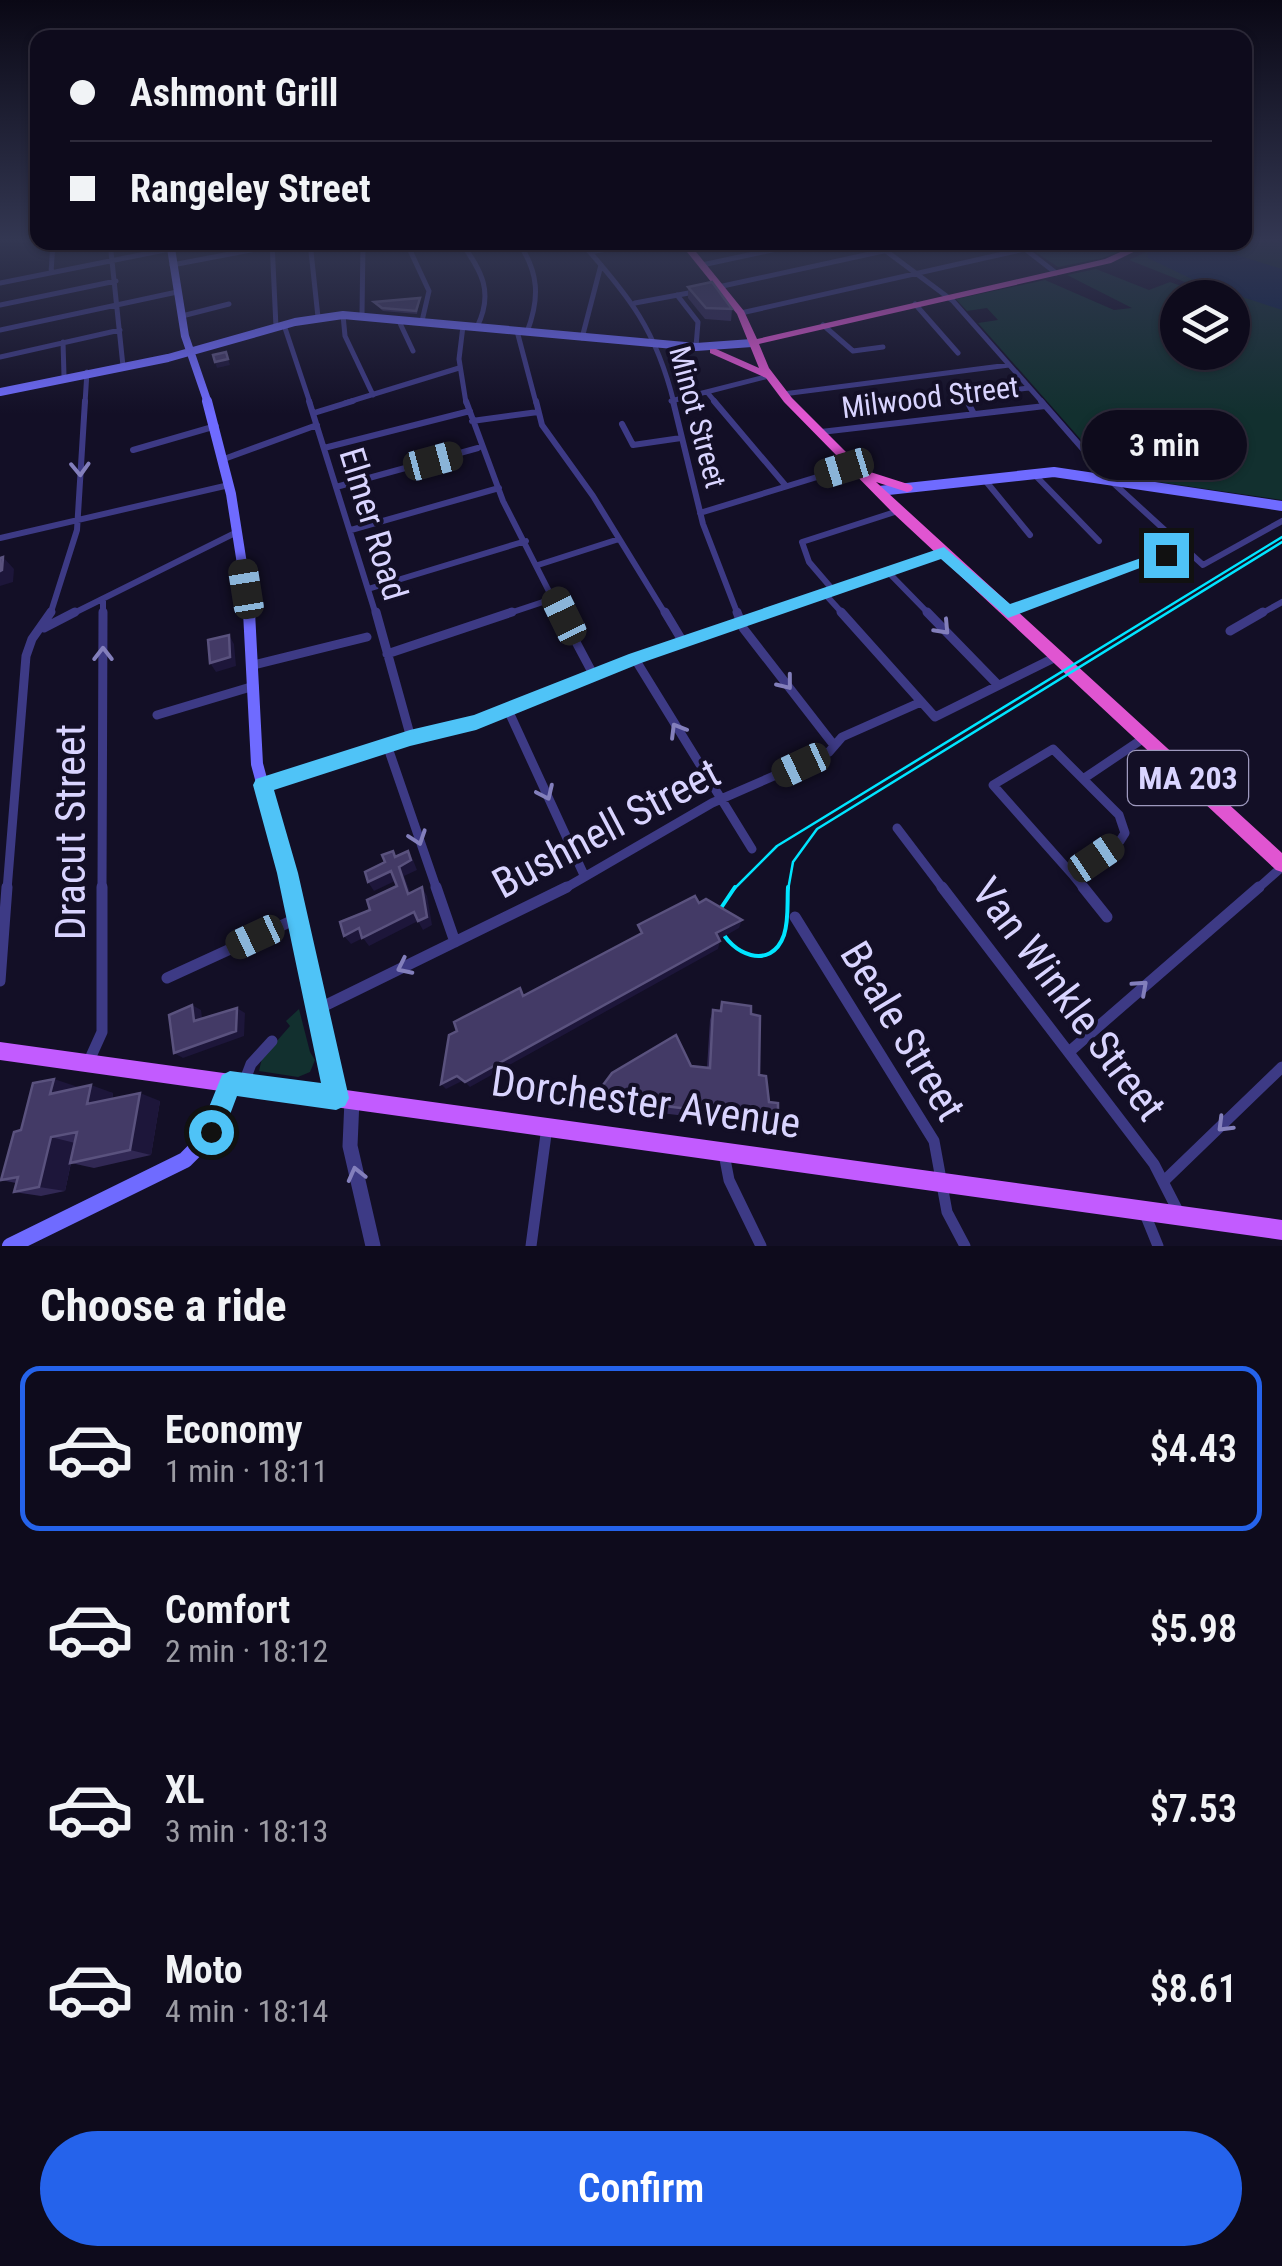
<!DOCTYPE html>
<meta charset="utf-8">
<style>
body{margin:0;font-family:"Roboto Condensed",sans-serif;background:#1c1929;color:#f1f3f6;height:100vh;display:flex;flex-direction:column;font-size:38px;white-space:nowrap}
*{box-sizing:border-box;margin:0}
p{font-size:32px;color:#9b9ba3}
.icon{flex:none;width:55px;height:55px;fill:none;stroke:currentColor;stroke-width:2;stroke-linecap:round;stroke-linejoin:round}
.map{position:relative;height:1246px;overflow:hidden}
.sheet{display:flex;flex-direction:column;background:#0e0b1c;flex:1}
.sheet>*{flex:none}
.hud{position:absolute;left:30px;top:30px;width:1222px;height:220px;border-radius:20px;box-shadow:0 2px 8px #0004,0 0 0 2px #2e2b3b;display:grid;align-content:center;height:220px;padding:0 40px;background:#0e0b1c}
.controls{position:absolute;left:1160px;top:280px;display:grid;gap:20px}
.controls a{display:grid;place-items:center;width:90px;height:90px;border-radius:50%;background:#0e0b1c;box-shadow:0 2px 8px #0004,0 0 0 2px #2e2b3b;font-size:50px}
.end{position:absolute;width:45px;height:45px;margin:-22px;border:12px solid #4fc3f7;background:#111;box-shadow:0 0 0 5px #111}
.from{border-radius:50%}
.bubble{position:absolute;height:70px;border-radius:35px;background:#0e0b1c;box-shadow:0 2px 8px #0004,0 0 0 2px #2e2b3b;font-size:32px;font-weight:600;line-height:70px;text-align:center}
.car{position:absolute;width:30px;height:60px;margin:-30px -15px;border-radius:12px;box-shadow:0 0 8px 2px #0007;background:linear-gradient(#222 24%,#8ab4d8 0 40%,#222 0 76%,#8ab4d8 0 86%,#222 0)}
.hud b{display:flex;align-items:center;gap:35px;height:95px;font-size:38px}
.hud b+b{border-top:2px solid #2e2b3b}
.hud i{width:25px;height:25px;background:#f1f3f6}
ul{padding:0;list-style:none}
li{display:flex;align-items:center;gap:30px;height:165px;margin:0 20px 15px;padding:0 20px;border:5px solid transparent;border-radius:20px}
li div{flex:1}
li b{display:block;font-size:38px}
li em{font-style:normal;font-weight:600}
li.active{border-color:#2563eb}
li>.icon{width:90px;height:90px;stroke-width:1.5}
h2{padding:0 40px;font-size:45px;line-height:120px}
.action{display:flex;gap:20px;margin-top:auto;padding:20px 40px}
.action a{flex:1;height:115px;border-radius:60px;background:#2563eb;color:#fff;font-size:40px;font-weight:600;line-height:115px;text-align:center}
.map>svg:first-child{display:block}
.green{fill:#12302f;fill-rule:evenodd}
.water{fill:#0c2248}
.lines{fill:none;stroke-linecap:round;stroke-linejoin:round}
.minor-far3{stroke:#3d3a85;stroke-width:5}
.minor-far2{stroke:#3d3a85;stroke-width:6}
.minor-far1{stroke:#3d3a85;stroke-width:9}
.minor{stroke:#3d3a85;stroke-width:11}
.tertiary{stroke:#3d3a85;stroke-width:15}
.secondary-far3{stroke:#6f6bff;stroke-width:8}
.secondary-far2{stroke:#6f6bff;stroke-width:10}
.secondary-far1{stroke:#6f6bff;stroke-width:12}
.secondary{stroke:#6f6bff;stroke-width:16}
.primary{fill:#c25bff;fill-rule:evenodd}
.trunk{fill:#e055d1;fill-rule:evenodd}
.tram-far1{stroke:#00e5ff;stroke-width:2.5}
.tram{stroke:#00e5ff;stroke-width:4}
.wall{fill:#312854}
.shaded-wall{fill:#1d163a}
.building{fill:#433a66;stroke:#5a527e;stroke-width:2.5}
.oneway{stroke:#837fbc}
.route{fill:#4fc3f7}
.labels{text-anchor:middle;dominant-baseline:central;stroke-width:8;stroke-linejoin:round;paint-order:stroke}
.far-street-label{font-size:30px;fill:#d9d4ff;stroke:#130f26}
.shield{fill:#130f26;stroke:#9e99be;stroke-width:2.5}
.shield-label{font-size:32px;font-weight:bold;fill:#d9d4ff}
.street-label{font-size:35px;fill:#d9d4ff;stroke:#130f26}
.near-street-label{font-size:42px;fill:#d9d4ff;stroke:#130f26}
</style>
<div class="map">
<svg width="1282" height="1246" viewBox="0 0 1282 1246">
<rect width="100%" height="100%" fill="#130f26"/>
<!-- green -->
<path class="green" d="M1245,239H1282V500L1151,481L1121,462L1097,458L978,323L998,320L987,308L967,311L956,299L1045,280L1114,310L1132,308L1067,275L1096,269L1149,290L1170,282L1203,294L1205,290L1129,260L1148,251L1133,246L1103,258L1058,267L1022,243L1245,242ZM1178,298H1232V352H1178Z
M299,1009L310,1052L315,1060L310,1072L298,1077L259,1071L262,1058L290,1026L286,1021Z"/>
<!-- water -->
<path class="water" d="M1196,242L1222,246L1221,250L1282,269V310L1200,283L1148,258L1147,250L1125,243Z"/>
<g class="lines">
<!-- minor-far3 -->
<path class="minor-far3" d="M110,242L123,366
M272,242L276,327
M310,242L318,317
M461,242C482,272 494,292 477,327
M518,242C539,272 540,298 527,332
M581,242C630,297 656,330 674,403
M874,242L953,301L1043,403
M1016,242L1056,273
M679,246L698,242
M590,252L645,242
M172,265L272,246
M702,265L809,242
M51,273L53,242
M0,283L170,249
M718,287L925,242
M677,295L698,322L696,347
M635,303L694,292
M915,304L958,353
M0,305L116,281
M741,313L1025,249
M343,315L345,336L373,395
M362,315L363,242
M182,316L229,304
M398,319L413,351
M422,321L429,291L408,246L427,242
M284,325L310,403
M823,325L853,351L883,347
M463,326L459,359L466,403
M0,330L177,292
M517,331L536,403
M582,338L601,265
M63,342L64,376
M0,357L120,330
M707,392L716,403
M783,394L1009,365
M671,401L769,376
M85,403L87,372
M345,403L459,368
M968,403L964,395L1029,388"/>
<!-- minor-far2 -->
<path class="minor-far2" d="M309,401L376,615
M466,401L503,501L561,615
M536,401L542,425L593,496L666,615
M673,401L703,524L738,615
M714,401L786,486
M967,401L974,414
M1041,401L1110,480L1203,565L1282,521
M314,413L353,401
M472,421L538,412
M622,424L633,445L681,438
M821,432L1045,406
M324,448L470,411
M133,450L216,426
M224,459L317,425
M1034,474L1099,541
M984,479L1030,535
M336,487L478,448
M700,513L853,466
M351,530L499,488
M0,538L229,485
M538,565L619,539
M888,572L930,615
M368,589L526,541
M833,590L809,562L802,542L898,511
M824,593L844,615
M1008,612C1064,585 1125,573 1182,547
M50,615L77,530L85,401
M70,615L237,532
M103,615V599
M504,615L555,598
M762,615L943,552
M1259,615L1282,602"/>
<!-- minor-far1 -->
<path class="minor-far1" d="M376,612L411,738
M560,612L593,674
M665,612L683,642
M737,612L743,628L833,744
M841,612L935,717L1056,657
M927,612L998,685
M44,628L75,612
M1230,631L1263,612
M387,654L512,612
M635,659L752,849
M254,665L367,637
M508,710L584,875
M157,715L254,686
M387,745L437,890
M1053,749L1119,815L1125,833L1120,841L1072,874L993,785Z
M1083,779L1144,738
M263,785L355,754L476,722L635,659L769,612
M897,828L944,890
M1072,874L1085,890
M7,890L26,656L32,639L51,612
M102,890L103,612
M562,890L712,803L829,752L842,737L921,702
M1256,890L1282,867"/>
<!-- minor -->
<path class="minor" d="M436,887L455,942
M942,887L1154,1164L1178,1211
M1083,887L1107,917
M795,917L934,1141L947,1212L965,1246
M167,978L298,918
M0,981L7,887
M318,1009L567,887
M1069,1052L1259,887
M88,1063L102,1032V887
M243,1085L251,1064L272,1041
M724,1154L729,1180L761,1246
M1165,1180L1282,1067
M1145,1214L1158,1246
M531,1246L547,1127"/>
<!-- tertiary -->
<path class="tertiary" d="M352,1100L350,1146L373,1246"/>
<!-- secondary-far3 -->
<path class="secondary-far3" d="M170,242L185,336L208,403
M0,392L168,358L295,322L343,315L696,347L752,343"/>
<!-- secondary-far2 -->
<path class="secondary-far2" d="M207,401L231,494L250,615
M879,491L1054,472L1282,506"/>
<!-- secondary-far1 -->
<path class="secondary-far1" d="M249,612L257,764L291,890"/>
<!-- secondary -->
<path class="secondary" d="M290,887L336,1098
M10,1246L185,1160L209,1136L230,1083"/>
<!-- primary -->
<path class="primary" d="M0,1042L1282,1220V1240L0,1060Z"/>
<!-- trunk -->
<path class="trunk" d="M679,242H688L744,311L757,339L1105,259L1142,242H1154L1111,263L759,344L769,368L792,398L864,470L911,485L913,488L911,491L907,492L876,482L1282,853V872L1276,870L894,514L784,402L766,378L710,353V349H716L759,368L737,314Z"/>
<!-- tram-far1 -->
<path class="tram-far1" d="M733,890L777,846L1282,537
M788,890L793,862L817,829L1282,542"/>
<!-- tram -->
<path class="tram" d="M735,887L721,908L720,927C730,954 771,972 784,935C789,920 787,903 788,887"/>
</g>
<!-- wall -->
<path class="wall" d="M688,287L732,309L731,321L705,319L688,298Z
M420,300L417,314L383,311L375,304L374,302Z
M722,1002L751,1014L759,1075L769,1102L778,1120L772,1126L617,1108L605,1099L603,1085L691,1066L707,1068L710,1020L713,1010L719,1011Z
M78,1087L77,1088L113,1093L112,1099L160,1101L151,1155L94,1168L71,1163L65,1191L41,1196L14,1192L16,1183L1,1180L21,1130Z"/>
<!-- shaded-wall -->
<path class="shaded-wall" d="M228,359L230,365L217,368L215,362Z
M3,557L14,569L13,582L0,586V571Z
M229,635L234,644L236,666L216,672L210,663Z
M393,851L398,860L408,851L413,860L417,870L404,876L414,902L408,894Z
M391,871L397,880L374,891L368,882Z
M422,887L427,896L432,925L423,930L418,921L369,946L363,938L351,944L344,936L359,928L414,912Z
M742,920L739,928L714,942L716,933Z
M720,941L718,949L470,1087L465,1082Z
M192,1005L201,1010L203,1026L194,1021Z
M237,1008L245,1013L244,1036L183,1058L174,1053Z
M457,1076L462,1081L446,1089L441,1084Z
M54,1079L78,1087L74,1102L50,1094Z
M91,1085L113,1093L110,1111L87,1104Z
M140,1093L160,1101L151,1155L130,1150Z
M51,1137L75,1143L65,1191L39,1187Z"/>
<!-- building -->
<path class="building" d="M712,282L732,309L706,308L688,287Z
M420,298L416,311L382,308L374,302Z
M226,352L228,359L215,362L213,355Z
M3,557L2,570L0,571V558Z
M229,635L230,657L210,663L208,640Z
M393,851L395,857L408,851L411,860L399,867L408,894L422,887L427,917L418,921L414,912L362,938L359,928L344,936L340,922L370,910L367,900L397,886L391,871L368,882L365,872L385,862L382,855Z
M695,896L699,903L706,899L742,920L716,933L720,941L465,1082L457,1076L441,1084L449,1035L457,1031L454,1022L520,988L523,996L642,933L638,925Z
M722,1002L751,1006V1014L760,1016L759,1075L766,1076L769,1102L778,1103V1120L616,1100L604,1092L603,1085L612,1073L676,1035L691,1066L710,1068L713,1010L721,1011Z
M192,1005L194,1021L237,1008L236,1031L174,1053L169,1015Z
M54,1079L50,1094L91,1085L87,1104L140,1093L130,1150L70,1163L77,1132L51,1137L39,1187L14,1192L18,1177L1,1180L14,1132L21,1130L33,1083Z"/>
<!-- one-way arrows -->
<defs><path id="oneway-chevron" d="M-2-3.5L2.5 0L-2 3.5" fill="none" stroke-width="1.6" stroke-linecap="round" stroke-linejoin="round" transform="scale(2.5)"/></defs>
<g class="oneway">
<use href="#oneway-chevron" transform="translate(80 469) rotate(88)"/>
<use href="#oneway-chevron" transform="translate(943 628) rotate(47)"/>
<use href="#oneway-chevron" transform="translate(103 654) rotate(-90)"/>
<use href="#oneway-chevron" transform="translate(786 683) rotate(52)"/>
<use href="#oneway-chevron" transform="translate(677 730) rotate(-121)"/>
<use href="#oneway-chevron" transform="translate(546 793) rotate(65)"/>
<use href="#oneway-chevron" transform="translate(418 838) rotate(71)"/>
<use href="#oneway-chevron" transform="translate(404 967) rotate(154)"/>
<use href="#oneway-chevron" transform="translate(1141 987) rotate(-42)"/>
<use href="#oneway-chevron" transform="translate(1224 1125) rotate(135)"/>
<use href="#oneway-chevron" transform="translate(356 1174) rotate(-104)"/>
</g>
<!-- sky -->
<linearGradient id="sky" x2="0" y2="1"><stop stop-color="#0a0815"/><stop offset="0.58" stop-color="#333752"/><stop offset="1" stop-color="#333752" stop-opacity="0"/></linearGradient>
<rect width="1282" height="414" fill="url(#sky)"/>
<!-- route -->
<path class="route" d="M944,547L1010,604L1161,551L1166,550L1174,555L1008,618L941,559L641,663L476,730L410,746L274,790L298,873L349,1098L345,1106L336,1110L237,1096L220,1141L211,1144L202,1141L199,1132L222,1075L230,1071L321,1083L277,873L253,785L256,779L410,730L474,715L629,654Z"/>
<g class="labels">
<!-- far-street labels -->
<g class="far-street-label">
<text transform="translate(930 397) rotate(-7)">Milwood Street</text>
<text transform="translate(698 417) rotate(75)">Minot Street</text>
</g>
<!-- shield labels -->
<rect class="shield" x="1128" y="751" width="120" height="54" rx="8"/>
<g class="shield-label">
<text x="1188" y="778">MA 203</text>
</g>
<!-- street labels -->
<g class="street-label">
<text transform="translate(373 524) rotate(73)">Elmer Road</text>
</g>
<!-- near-street labels -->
<g class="near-street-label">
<text transform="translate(606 828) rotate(-28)">Bushnell Street</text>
<text transform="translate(70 832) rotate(-90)">Dracut Street</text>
<text transform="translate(1069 999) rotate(53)">Van Winkle Street</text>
<text transform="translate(903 1031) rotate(59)">Beale Street</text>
<text transform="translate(646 1102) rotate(8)">Dorchester Avenue</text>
</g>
</g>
</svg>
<div class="controls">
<a><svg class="icon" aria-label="layers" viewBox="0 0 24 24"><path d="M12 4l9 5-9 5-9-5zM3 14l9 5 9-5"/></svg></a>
</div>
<i class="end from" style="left:211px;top:1132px"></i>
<i class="end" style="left:1166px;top:555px"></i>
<div class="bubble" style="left:1082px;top:410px;width:165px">3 min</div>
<i class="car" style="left:433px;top:461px;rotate:75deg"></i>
<i class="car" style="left:844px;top:468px;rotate:253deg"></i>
<i class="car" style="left:246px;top:589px;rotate:351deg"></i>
<i class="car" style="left:564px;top:616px;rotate:334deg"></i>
<i class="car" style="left:801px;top:765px;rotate:245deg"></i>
<i class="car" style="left:1096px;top:858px;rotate:56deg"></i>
<i class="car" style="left:255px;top:937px;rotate:245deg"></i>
<div class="hud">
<b><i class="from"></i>Ashmont Grill</b>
<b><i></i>Rangeley Street</b>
</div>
</div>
<section class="sheet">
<h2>Choose a ride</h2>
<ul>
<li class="active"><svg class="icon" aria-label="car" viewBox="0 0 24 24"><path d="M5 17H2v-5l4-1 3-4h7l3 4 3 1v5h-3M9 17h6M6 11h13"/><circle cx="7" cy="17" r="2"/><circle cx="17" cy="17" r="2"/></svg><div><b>Economy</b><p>1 min · 18:11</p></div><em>$4.43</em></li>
<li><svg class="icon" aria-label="car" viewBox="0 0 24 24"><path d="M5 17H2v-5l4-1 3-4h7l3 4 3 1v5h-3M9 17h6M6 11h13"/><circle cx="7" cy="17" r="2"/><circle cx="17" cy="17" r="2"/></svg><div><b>Comfort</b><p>2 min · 18:12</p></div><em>$5.98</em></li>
<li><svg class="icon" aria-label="car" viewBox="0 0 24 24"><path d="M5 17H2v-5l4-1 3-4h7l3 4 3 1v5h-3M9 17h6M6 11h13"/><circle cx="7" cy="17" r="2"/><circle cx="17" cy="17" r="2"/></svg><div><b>XL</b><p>3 min · 18:13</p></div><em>$7.53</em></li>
<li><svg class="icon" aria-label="car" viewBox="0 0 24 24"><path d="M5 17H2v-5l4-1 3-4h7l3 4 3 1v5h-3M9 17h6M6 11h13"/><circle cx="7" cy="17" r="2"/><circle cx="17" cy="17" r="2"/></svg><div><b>Moto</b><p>4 min · 18:14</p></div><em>$8.61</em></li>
</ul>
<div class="action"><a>Confirm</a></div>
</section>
